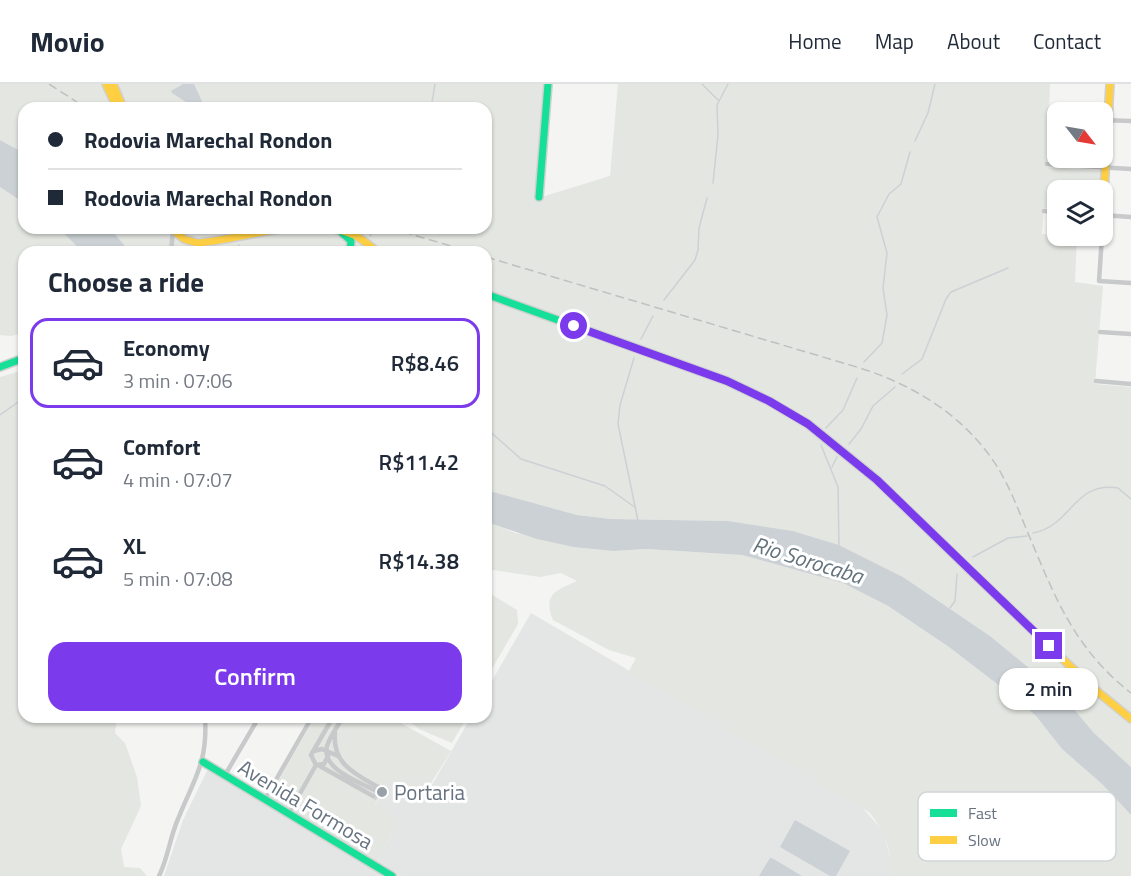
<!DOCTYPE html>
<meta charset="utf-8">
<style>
body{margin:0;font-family:"Titillium Web",sans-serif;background:#f6f6f7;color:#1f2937;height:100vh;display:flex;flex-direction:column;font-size:22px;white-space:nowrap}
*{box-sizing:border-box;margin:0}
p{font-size:20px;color:#747a83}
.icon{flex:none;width:33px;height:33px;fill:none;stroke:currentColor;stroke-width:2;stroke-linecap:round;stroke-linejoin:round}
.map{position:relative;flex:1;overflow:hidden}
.details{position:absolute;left:18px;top:162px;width:474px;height:477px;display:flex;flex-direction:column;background:#fff;border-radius:18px;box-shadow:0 2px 4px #0004}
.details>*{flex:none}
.guide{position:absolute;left:18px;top:18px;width:474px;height:132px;border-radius:18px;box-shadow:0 2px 4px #0004;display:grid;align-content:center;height:132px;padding:0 30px;background:#fff}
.needle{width:39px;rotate:121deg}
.fabs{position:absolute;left:1047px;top:18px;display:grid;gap:12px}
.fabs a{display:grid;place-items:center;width:66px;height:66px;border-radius:12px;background:#fff;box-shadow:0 2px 4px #0004;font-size:30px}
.end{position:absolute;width:27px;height:27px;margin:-14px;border:8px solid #7c3aed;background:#fff;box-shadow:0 0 0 3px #fff}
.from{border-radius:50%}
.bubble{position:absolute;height:42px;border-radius:18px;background:#fff;box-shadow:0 2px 4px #0004;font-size:20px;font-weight:600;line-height:42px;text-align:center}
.guide b{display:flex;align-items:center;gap:21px;height:57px;font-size:22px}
.guide b+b{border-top:2px solid #e0e1e3}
.guide i{width:15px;height:15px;background:#1f2937}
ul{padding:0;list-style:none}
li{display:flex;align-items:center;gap:18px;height:90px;margin:0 12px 9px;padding:0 18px;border:3px solid transparent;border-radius:18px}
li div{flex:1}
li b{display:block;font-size:22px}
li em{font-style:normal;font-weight:600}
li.on{border-color:#7c3aed}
li>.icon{width:54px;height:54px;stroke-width:1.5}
h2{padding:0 30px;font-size:27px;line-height:72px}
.button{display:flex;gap:12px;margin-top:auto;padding:12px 30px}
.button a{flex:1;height:69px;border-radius:18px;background:#7c3aed;color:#fff;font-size:24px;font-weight:600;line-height:69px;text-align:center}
header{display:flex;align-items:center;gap:36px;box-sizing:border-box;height:84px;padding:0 30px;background:#fff;border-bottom:2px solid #e0e1e3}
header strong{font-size:28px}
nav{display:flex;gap:33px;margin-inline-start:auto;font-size:21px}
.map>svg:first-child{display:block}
.built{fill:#e4e6e5}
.green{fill:#e4e6e1}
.water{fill:#cbd1d4}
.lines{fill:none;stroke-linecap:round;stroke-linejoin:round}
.stream{stroke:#cbd1d4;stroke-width:1.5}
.street-tunnel{stroke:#d1d4d6;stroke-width:4.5;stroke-dasharray:4.5 2;stroke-linecap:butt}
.fast-casing{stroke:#d0d0d1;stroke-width:10}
.slow-casing{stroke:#d0d0d1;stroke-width:10}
.street{stroke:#c8c9ca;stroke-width:4.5}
.fast{stroke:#16e098;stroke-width:7}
.slow{stroke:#ffcf43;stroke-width:7}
.rail{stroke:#bfc0c1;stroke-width:1.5;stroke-dasharray:9 4.5;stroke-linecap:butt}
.route{stroke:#7c3aed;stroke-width:8}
.poi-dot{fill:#98a0a8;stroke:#fff;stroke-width:2}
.labels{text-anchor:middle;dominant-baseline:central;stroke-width:6;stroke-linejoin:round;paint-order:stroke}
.poi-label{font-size:21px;fill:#677380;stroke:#fff;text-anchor:start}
.street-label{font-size:21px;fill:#677380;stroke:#fff}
.water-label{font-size:22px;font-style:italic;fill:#63737c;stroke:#fff}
.key{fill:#fff;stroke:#d1d5d9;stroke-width:1.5}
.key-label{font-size:16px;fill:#677380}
</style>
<header>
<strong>Movio</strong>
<nav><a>Home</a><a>Map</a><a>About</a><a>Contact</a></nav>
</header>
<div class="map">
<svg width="1131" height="792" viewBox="0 0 1131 792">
<rect width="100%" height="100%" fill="#f4f4f3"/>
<!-- built -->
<path class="built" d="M531,529L862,723L883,747L891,776V792H402L377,777L396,743L375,722L389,696L419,711L429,706L471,633H486V607Z
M207,687H210L380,788L377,792H164L183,736Z"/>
<!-- green -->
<path class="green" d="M0,0H104L114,24H24V69L0,56Z
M115,0H545L535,115L610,92L618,0H1050L1047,83L1100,86L1103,90L1102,106H1058L1057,125L1044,124L1042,150L1077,153L1075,198L1103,202L1095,300L1131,303V683L1094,649L1063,612L990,552L903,493L839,461L793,447L728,437L611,435L577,431L486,406V168H130L110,144H486V24H126Z
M0,103L24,119V144H59L82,168H24V249L11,252L0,251Z
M24,286V633H117L115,649L125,659L137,693L141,722L121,765L124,783L140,784L147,792H0V293Z
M486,438L516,449L614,467L646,465L742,471L843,499L888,522L949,563L1018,616L1036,632L1062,665L1102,700L1131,731V792H891C892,767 885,747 869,728L629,587L636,574L609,566L553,536C542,510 557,506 577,497L561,489L540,493L486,485Z
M486,507L517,526L518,540L486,595Z
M315,633H390L451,667L425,709L419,711L389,696L375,721L392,732L396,743L377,777L402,792H377L379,788L265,720Z
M404,633H467L452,659L419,645Z"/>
<!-- water -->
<path class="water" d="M183,0H194L205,24H195L172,9L171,7Z
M0,56L24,69V119L0,103Z
M59,144H110L130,168H82Z
M486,406L577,431L611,435L728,437L793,447L839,461L903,493L990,552L1063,612L1094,649L1131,683V731L1102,700L1062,665L1036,632L1018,616L949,563L888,522L843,499L742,471L646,465L614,467L574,463L537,455L486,438Z
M795,736L850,767L836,792H830L780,763Z
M770,774H772L802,792H759Z"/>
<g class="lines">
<!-- stream -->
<path class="stream" d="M702,0L718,16
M431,24L435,0
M915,57L928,29L935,0
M713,99L718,51L717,21L728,0
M370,152L372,149
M239,161L241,168
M664,216L695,176L698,166L699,144L707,114
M641,255L653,232
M634,274L620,321L618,340L638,437
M864,278L882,259L887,231L883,204L887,169L877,133L889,110L901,100L910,68
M902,290L922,275L946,215L951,208L1008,184
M0,331L24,314
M486,344L521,375L605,402L636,424
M826,344L843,326L857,294
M849,360L861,345L873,322L895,303
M821,361L838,403L839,462
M832,383L837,373
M1033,449C1072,442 1073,397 1118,404L1131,415
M973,473L1008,454L1027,452
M950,524L955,517L957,490"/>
<!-- street-tunnel -->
<path class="street-tunnel" d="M373,712L378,715"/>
<!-- fast casing -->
<g class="fast-casing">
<path id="fast" d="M539,113L548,0
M342,149L351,157L350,168
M486,210L727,297L769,317L808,340L877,396L974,490
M0,283L24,274
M203,678L392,792"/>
</g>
<!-- slow casing -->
<g class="slow-casing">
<path id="slow" d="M106,0L117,24
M113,0L123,24
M171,144L184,155L197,159C247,155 305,130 354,151C363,155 370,162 377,168
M1102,145L1110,0
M974,490L1093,604L1131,635"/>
</g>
<!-- street -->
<path class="street" d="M1049,33L1058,34
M1102,36L1131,37
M1047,80L1131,85
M1044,127L1058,128
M1102,131L1131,133
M1102,152L1099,197L1131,199
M171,168L173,147
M1100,248L1131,250
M1096,297L1131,300
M343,633C338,642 330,652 327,662C321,686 361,698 376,707
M335,649C332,680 355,690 378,703
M314,667L322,665L338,672
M316,681L311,671L333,633
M318,681L373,712
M225,691L259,633
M265,715L312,633
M289,729L316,681L324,680L328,672
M159,792C168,774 170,753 178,735C194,695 208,679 205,633"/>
<!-- fast -->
<use href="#fast" class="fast"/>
<!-- slow -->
<use href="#slow" class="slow"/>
<!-- rail -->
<path class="rail" d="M49,0L86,24
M390,144L471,168
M486,173L860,284C916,302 966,333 998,384C1009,402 1017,422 1025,442C1053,508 1072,563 1131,609"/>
</g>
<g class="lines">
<!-- route -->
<path class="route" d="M574,242L727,297L769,317L808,340L877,396L1049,562"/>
</g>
<!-- markers -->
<circle class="poi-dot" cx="382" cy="708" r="6"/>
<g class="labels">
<!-- poi labels -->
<g class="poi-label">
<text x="394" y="708">Portaria</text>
</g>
<!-- street labels -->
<g class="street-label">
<text transform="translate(306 720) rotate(31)">Avenida Formosa</text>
</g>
<!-- water labels -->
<g class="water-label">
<text transform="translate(808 476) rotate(17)">Rio Sorocaba</text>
</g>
</g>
<!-- legend -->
<rect x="918" y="708" width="198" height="69" rx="9" class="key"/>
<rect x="930" y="725" width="27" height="8" fill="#16e098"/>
<rect x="930" y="752" width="27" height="8" fill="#ffcf43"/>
<g class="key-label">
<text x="968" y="735">Fast</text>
<text x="968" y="762">Slow</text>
</g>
</svg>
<div class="fabs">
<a><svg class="needle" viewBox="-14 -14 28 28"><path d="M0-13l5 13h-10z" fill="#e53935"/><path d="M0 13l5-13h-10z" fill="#747a83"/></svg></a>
<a><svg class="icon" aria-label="layers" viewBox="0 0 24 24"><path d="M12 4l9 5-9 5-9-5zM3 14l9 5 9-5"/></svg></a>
</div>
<i class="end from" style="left:574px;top:242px"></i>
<i class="end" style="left:1049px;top:562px"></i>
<div class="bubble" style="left:999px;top:584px;width:99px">2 min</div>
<div class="guide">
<b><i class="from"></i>Rodovia Marechal Rondon</b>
<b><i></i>Rodovia Marechal Rondon</b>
</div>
<section class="details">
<h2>Choose a ride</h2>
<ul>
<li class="on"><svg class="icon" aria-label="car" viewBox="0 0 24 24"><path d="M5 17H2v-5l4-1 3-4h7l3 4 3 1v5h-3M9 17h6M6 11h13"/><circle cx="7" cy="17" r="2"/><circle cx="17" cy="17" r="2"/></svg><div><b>Economy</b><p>3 min · 07:06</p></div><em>R$8.46</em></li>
<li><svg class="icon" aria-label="car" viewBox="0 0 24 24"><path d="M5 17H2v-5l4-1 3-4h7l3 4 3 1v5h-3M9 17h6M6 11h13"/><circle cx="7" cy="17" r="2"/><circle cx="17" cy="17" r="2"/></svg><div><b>Comfort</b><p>4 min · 07:07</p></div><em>R$11.42</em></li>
<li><svg class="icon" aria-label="car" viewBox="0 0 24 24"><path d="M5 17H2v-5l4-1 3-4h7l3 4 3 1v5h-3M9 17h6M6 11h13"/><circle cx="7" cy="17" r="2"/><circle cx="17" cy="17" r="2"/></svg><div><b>XL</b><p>5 min · 07:08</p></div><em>R$14.38</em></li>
</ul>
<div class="button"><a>Confirm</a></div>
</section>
</div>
